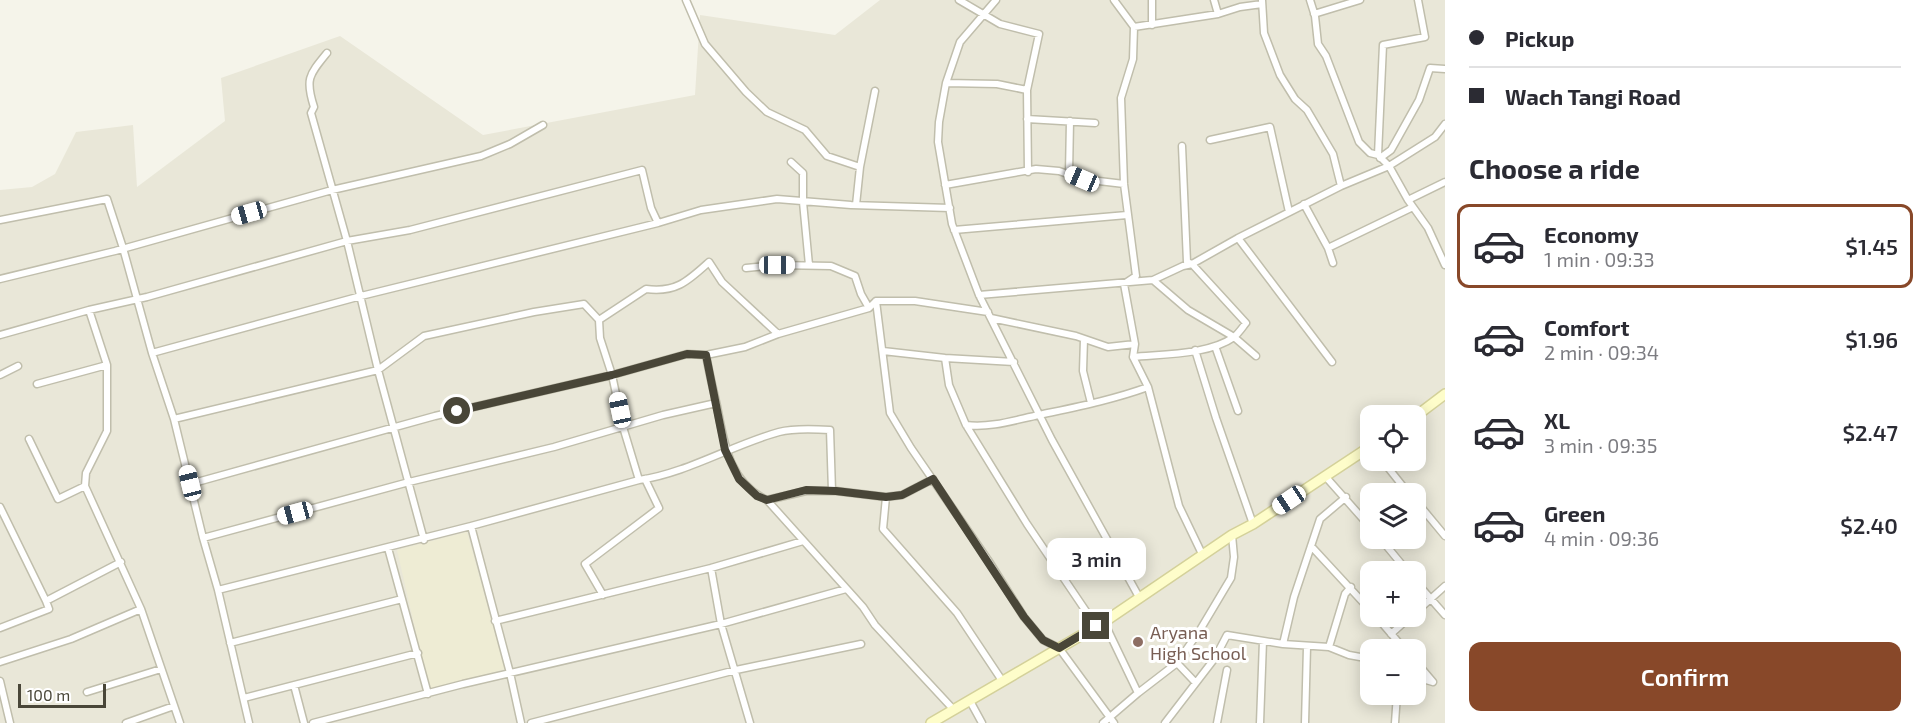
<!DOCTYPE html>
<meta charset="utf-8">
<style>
body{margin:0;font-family:"Exo 2",sans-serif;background:#f2f2f3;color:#2b2b33;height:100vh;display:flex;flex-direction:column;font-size:22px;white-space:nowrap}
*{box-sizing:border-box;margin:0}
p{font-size:20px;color:#7c7c81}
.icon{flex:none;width:33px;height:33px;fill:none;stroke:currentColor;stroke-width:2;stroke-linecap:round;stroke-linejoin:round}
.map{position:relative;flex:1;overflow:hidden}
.panel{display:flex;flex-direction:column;background:#fff;width:480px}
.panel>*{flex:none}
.banner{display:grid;align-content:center;height:132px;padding:0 24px;background:#fff}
.controls{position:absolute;left:1360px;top:405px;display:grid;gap:12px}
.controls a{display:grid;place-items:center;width:66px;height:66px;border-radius:12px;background:#fff;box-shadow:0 3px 15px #0003;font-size:30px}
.scale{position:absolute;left:18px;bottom:15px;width:88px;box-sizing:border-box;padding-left:6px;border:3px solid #494638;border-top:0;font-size:16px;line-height:21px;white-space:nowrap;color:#494638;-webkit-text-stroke:4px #fff;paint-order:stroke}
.end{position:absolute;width:27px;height:27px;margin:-14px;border:8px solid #494638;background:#fff;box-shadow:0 0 0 3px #fff}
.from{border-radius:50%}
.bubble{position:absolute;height:42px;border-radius:12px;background:#fff;box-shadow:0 3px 15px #0003;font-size:20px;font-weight:600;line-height:42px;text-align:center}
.car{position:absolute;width:18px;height:36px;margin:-18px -9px;border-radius:8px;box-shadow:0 0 4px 2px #0007;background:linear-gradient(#fff 24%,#345 0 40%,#fff 0 76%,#345 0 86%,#fff 0)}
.banner b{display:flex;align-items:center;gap:21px;height:57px;font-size:22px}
.banner b+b{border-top:2px solid #e1e1e2}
.banner i{width:15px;height:15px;background:#2b2b33}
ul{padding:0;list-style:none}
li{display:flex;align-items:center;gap:18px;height:84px;margin:0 12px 9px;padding:0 12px;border:3px solid transparent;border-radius:12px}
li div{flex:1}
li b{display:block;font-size:22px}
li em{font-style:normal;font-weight:600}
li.on{border-color:#884829}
li>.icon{width:54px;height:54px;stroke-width:1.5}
h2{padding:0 24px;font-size:27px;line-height:72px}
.action{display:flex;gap:12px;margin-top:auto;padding:12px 24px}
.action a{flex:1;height:69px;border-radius:12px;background:#884829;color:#fff;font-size:24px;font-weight:600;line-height:69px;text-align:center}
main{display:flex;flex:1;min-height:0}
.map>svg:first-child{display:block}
.residential{fill:#e9e7d8;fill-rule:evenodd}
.education{fill:#eeecd4}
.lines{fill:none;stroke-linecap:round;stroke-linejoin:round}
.minor-casing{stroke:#c0beac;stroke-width:9}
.secondary-casing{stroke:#d4d19a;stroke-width:12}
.minor{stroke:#fff;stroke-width:6}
.secondary{stroke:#fefdca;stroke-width:9}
.route{stroke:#494638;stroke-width:8}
.education-dot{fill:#8d6e63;stroke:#fff;stroke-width:2}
.labels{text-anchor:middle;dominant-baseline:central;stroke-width:6;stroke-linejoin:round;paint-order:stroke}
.education-label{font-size:18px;fill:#785e54;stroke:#fff;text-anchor:start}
</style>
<main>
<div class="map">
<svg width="1445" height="723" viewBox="0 0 1445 723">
<rect width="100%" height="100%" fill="#f5f4ea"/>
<!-- residential -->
<path class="residential" d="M880,0H1445V723H0V190L32,187L55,174L76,132L133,125L137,187L225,121L221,78L340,36L483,135L695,95L700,15L835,35ZM1371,416H1416V460H1371ZM1371,494H1416V538H1371ZM1371,572H1416V616H1371ZM1371,650H1416V694H1371Z"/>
<!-- education -->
<path class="education" d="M467,532L505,669L429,690L397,550Z"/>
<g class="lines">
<!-- minor casing -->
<g class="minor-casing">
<path id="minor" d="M686,0L705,44L746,92L767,112L805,130L827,156L860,167
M959,0L1000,24L1039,34L1027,90L1028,172
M996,0L960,42L946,83L939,122L938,142L952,224L979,295L1052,440L1139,597
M1114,0L1134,27L1133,59L1121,98L1124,184L1136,276L1124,284L1135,344L1133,357L1148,387L1179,506L1203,556
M1152,0V25
M1214,0L1218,14
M1262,0L1264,33L1280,75L1295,99L1307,110L1333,154L1341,186
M1310,0L1315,16L1318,44L1326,56L1359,142L1370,153L1378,155L1389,166L1408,200L1428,228L1445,265
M1314,14L1360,0
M1134,27L1218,14L1240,7L1262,4
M327,53C309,75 305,79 314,107L311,113L347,241L378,370L424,540
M946,83L997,84L1027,90
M1027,119L1095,123
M1210,140L1270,127L1289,212
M1378,155L1383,45L1425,37L1418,0
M1380,158L1391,150L1395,143L1419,100L1430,68L1445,69
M791,162L803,173V202L809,265
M1069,173L1070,121
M945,185L1036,169L1059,171L1082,179L1124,184
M1408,200L1445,182
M1304,204L1328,248L1333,263
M856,205L860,167L875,91
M0,220L107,199L123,248L152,353L174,419L203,538L218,590L249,723
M954,230L1127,215
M1238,238L1332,362
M1328,248L1413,207
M746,268L777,265L831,266L855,276L861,294L869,308
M0,279L115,251L332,190L481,156L510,144L543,125
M1153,280L1188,310L1234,337L1256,356
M979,295L1153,280L1183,266L1192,264L1238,238L1341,186L1389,166L1435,137L1445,124
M876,301L890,413L911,448L988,560L1024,617L1043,640L1059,648L1114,723
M89,310L107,365V431L86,473L85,486L141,609L180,723
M991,318L1076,336L1108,347L1135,344
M599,320L646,289C676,293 688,281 709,262L722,282L778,334
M0,335L89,310L147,297L347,241L410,230L642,170L651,208L658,223
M1084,339L1083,371L1091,403
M1215,346L1238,411
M1195,350L1216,418L1253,524
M883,351L945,358L1014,362
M152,353L361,296L658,223L701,210L777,199L851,205L950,208
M706,355C709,372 713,389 717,406C724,443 729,483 767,500L863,607L875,625L953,709
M1133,357C1162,354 1209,355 1234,337C1238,334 1242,328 1246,323L1192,264L1187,262L1182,146
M945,358L949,385L966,425L1027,524L1096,626
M0,375L18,366
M37,384L107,365
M174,419L378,370L424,336L534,312L584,304L599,320L600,338L612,375L623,427L639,480
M966,425C991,428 1015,420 1039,415C1076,407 1112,400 1148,387
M29,439L58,499L85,486
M1382,460L1409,494
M1325,476L1371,528
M190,484L435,416L612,375L687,354L706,355L745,347L778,334L869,308L876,301H915L988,312
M886,497L883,529L957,613L1003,682
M767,500L806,491H836L886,497L902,495L933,479
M1416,501L1445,536
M0,507L46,601L121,562
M471,526L639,480C687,473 732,445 779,432C794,428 814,429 830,430L832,491
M203,538L409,482L554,447L663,415L716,403
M1380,538L1408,572
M1311,546L1371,611
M388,548L428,694
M711,568L721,624L750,723
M1416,582L1445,615
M218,590L471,526L510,673L521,723
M603,595L585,564L659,508L645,479
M1416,612L1445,586
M1376,616L1405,650
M495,621L711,568L803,541
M1104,622L1138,693
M0,628L49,609L46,601
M1391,634L1411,616
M230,643L402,599
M1283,644L1294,597L1320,519L1346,497
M1329,647L1345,594L1351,587
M0,662L71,639L141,609
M1416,662L1433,682
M1177,663L1195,682
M1416,677L1433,682
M0,681L10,723
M294,685L304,723
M87,692L161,669
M244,698L418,653
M970,701L982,723
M126,723L174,706
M313,723L463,684L721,624L846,589
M531,723L736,670L861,644
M1103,723L1138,693L1177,663L1200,630L1231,578L1234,557L1232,535
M1165,723L1215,658L1227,635L1283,644L1329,647L1349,655L1371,659
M1217,723L1227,670
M1260,723L1263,641
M1305,723L1307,647
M1395,723L1397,694"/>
</g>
<!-- secondary casing -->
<g class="secondary-casing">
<path id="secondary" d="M1416,416L1445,394
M931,723L1104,622L1232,535L1253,524L1371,446"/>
</g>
<!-- minor -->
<use href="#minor" class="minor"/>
<!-- secondary -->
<use href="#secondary" class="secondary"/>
</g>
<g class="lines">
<!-- route -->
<path class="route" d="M457,411L612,375L687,354L706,355L725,450L739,479L757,496L767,500L806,490L836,491L886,497L902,495L933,479L1024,617L1043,640L1059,648L1096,626"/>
</g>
<!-- markers -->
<circle class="education-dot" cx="1138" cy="642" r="6"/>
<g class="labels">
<!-- education labels -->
<g class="education-label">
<text x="1150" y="632">Aryana<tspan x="1150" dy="21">High School</tspan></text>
</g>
</g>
</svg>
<div class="controls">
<a><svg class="icon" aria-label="locate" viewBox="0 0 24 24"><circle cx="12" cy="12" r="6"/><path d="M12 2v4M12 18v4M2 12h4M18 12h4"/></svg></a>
<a><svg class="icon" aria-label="layers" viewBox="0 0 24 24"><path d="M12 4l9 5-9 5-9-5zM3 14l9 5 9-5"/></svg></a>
<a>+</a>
<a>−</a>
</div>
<div class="scale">100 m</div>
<i class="end from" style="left:457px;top:411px"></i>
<i class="end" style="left:1096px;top:626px"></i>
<div class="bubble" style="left:1047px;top:538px;width:99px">3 min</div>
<i class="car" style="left:1082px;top:179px;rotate:293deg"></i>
<i class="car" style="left:249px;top:213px;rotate:254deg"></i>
<i class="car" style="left:777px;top:265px;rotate:90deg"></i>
<i class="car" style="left:620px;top:410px;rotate:348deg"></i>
<i class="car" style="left:190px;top:483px;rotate:346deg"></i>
<i class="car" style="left:1289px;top:500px;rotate:236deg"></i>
<i class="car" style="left:295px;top:513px;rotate:255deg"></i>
</div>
<section class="panel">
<div class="banner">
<b><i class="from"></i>Pickup</b>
<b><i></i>Wach Tangi Road</b>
</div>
<h2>Choose a ride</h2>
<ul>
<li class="on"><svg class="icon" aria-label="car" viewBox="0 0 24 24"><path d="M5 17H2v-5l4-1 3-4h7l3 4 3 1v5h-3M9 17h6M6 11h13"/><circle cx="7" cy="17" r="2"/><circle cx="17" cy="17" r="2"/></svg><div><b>Economy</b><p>1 min · 09:33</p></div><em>$1.45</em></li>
<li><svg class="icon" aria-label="car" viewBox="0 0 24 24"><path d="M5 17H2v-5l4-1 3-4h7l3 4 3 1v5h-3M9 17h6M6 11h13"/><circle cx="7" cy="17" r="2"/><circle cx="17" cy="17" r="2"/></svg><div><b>Comfort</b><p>2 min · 09:34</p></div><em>$1.96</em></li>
<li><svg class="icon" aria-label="car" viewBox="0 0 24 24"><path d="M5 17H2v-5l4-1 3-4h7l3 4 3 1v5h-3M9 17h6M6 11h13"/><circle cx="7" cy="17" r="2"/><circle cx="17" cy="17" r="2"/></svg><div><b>XL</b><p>3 min · 09:35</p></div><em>$2.47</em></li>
<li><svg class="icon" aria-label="car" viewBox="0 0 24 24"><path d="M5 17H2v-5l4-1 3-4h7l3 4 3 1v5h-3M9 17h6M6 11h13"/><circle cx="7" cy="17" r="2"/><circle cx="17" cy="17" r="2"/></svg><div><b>Green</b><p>4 min · 09:36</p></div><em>$2.40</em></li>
</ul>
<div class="action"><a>Confirm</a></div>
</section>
</main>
